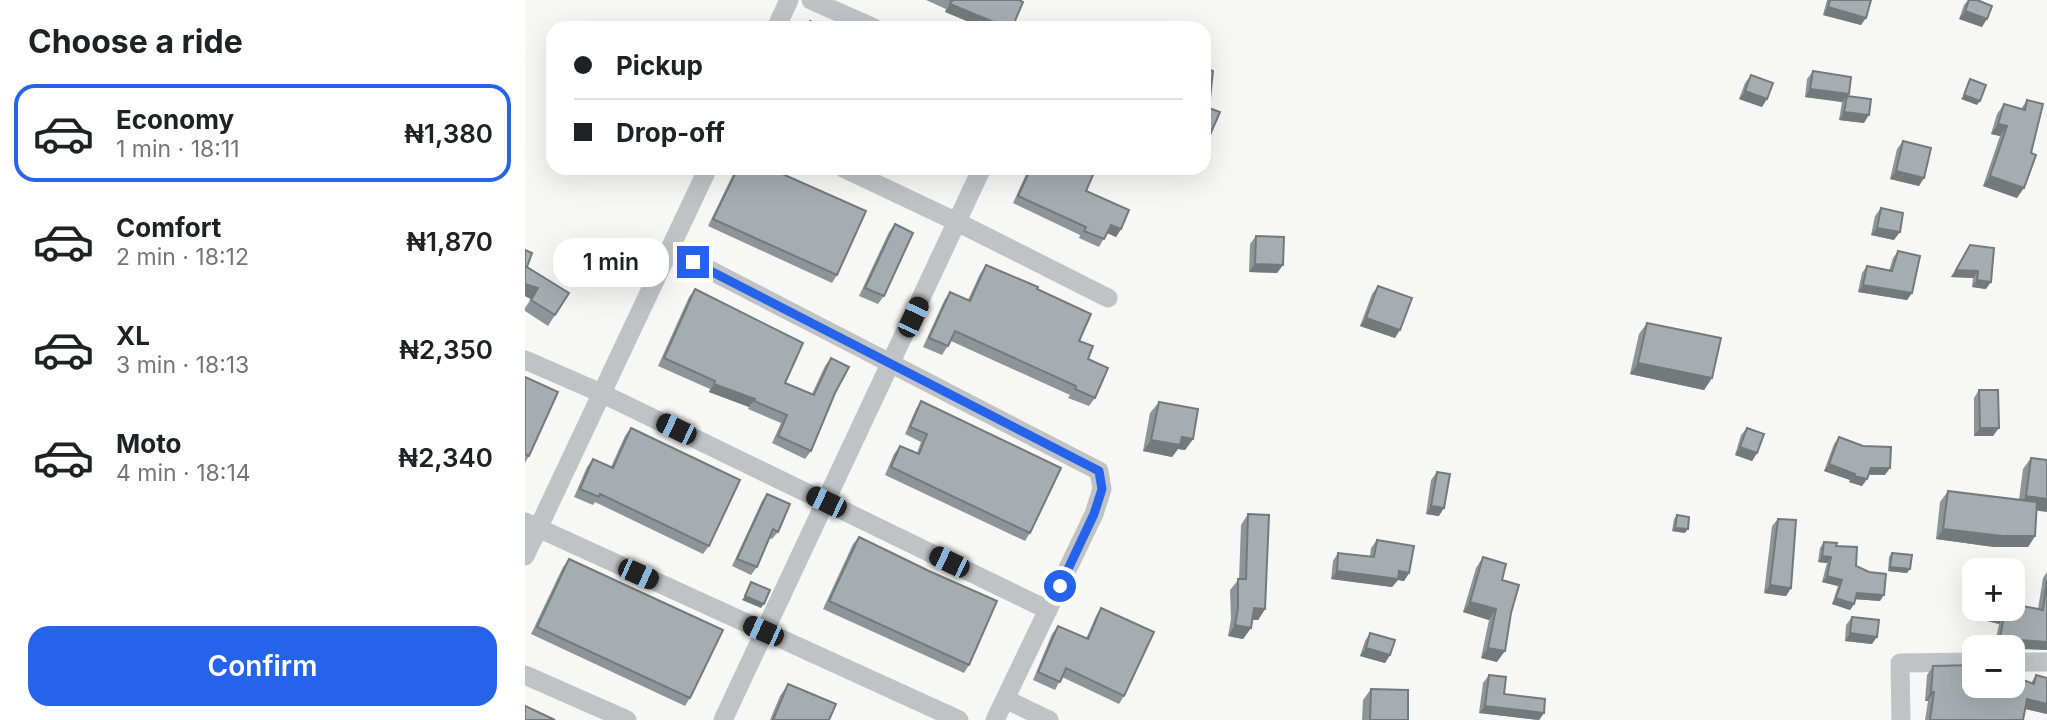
<!DOCTYPE html>
<meta charset="utf-8">
<style>
body{margin:0;font-family:Inter,sans-serif;background:#f6f6f6;color:#202124;height:100vh;display:flex;flex-direction:column;font-size:26px;white-space:nowrap}
*{box-sizing:border-box;margin:0}
p{font-size:23px;color:#757577}
.icon{flex:none;width:38px;height:38px;fill:none;stroke:currentColor;stroke-width:2;stroke-linecap:round;stroke-linejoin:round}
.map{position:relative;flex:1;overflow:hidden}
.sheet{display:flex;flex-direction:column;background:#fff;width:525px}
.sheet>*{flex:none}
.guide{position:absolute;left:21px;top:21px;width:665px;height:154px;border-radius:21px;box-shadow:0 7px 28px #0002;display:grid;align-content:center;height:154px;padding:0 28px;background:#fff}
.buttons{position:absolute;left:1437px;top:558px;display:grid;gap:14px}
.buttons a{display:grid;place-items:center;width:63px;height:63px;border-radius:14px;background:#fff;box-shadow:0 7px 28px #0002;font-size:35px}
.end{position:absolute;width:32px;height:32px;margin:-16px;border:9px solid #2563eb;background:#fff;box-shadow:0 0 0 4px #fff}
.from{border-radius:50%}
.bubble{position:absolute;height:49px;border-radius:21px;background:#fff;box-shadow:0 7px 28px #0002;font-size:23px;font-weight:600;line-height:49px;text-align:center}
.car{position:absolute;width:21px;height:42px;margin:-21px -10px;border-radius:9px;box-shadow:0 0 5px 2px #0007;background:linear-gradient(#222 24%,#8ab4d8 0 40%,#222 0 76%,#8ab4d8 0 86%,#222 0)}
.guide b{display:flex;align-items:center;gap:24px;height:66px;font-size:26px}
.guide b+b{border-top:2px solid #e0e0e0}
.guide i{width:18px;height:18px;background:#202124}
ul{padding:0;list-style:none}
li{display:flex;align-items:center;gap:21px;height:98px;margin:0 14px 10px;padding:0 14px;border:4px solid transparent;border-radius:21px}
li div{flex:1}
li b{display:block;font-size:26px}
li em{font-style:normal;font-weight:600}
li.on{border-color:#2563eb}
li>.icon{width:63px;height:63px;stroke-width:1.5}
h2{padding:0 28px;font-size:32px;line-height:84px}
.cta{display:flex;gap:14px;margin-top:auto;padding:14px 28px}
.cta a{flex:1;height:80px;border-radius:21px;background:#2563eb;color:#fff;font-size:28px;font-weight:600;line-height:80px;text-align:center}
main{display:flex;flex:1;min-height:0}
.map>svg:first-child{display:block}
.lines{fill:none;stroke-linecap:round;stroke-linejoin:round}
.minor{stroke:#bfc3c6;stroke-width:19}
.wall{fill:#8e9598}
.shaded-wall{fill:#74797c}
.building{fill:#a5adb1;stroke:#74797c;stroke-width:2}
.route{stroke:#2563eb;stroke-width:9}
</style>
<main>
<section class="sheet">
<h2>Choose a ride</h2>
<ul>
<li class="on"><svg class="icon" aria-label="car" viewBox="0 0 24 24"><path d="M5 17H2v-5l4-1 3-4h7l3 4 3 1v5h-3M9 17h6M6 11h13"/><circle cx="7" cy="17" r="2"/><circle cx="17" cy="17" r="2"/></svg><div><b>Economy</b><p>1 min · 18:11</p></div><em>₦1,380</em></li>
<li><svg class="icon" aria-label="car" viewBox="0 0 24 24"><path d="M5 17H2v-5l4-1 3-4h7l3 4 3 1v5h-3M9 17h6M6 11h13"/><circle cx="7" cy="17" r="2"/><circle cx="17" cy="17" r="2"/></svg><div><b>Comfort</b><p>2 min · 18:12</p></div><em>₦1,870</em></li>
<li><svg class="icon" aria-label="car" viewBox="0 0 24 24"><path d="M5 17H2v-5l4-1 3-4h7l3 4 3 1v5h-3M9 17h6M6 11h13"/><circle cx="7" cy="17" r="2"/><circle cx="17" cy="17" r="2"/></svg><div><b>XL</b><p>3 min · 18:13</p></div><em>₦2,350</em></li>
<li><svg class="icon" aria-label="car" viewBox="0 0 24 24"><path d="M5 17H2v-5l4-1 3-4h7l3 4 3 1v5h-3M9 17h6M6 11h13"/><circle cx="7" cy="17" r="2"/><circle cx="17" cy="17" r="2"/></svg><div><b>Moto</b><p>4 min · 18:14</p></div><em>₦2,340</em></li>
</ul>
<div class="cta"><a>Confirm</a></div>
</section>
<div class="map">
<svg width="1522" height="720" viewBox="0 0 1522 720">
<rect width="100%" height="100%" fill="#f7f7f5"/>
<g class="lines">
<!-- minor -->
<path class="minor" d="M286,0L349,28
M251,28L264,0
M318,168L432,222L583,298
M144,249L574,471L577,489L569,514L470,720
M0,360L76,393L523,610
M0,522L434,720
M0,556L183,168
M1488,662H1522
M0,675L102,720
M480,699L524,720
M198,720L457,168
M1376,720L1375,663L1449,662"/>
</g>
<!-- wall -->
<path class="wall" d="M401,0H494L420,12L421,9Z
M1302,0H1346L1336,25L1298,15Z
M1443,0H1452L1457,27L1434,19L1439,5Z
M679,67L684,137L679,145Z
M1288,71L1323,96L1339,123L1314,120L1317,102L1280,97L1282,79Z
M1226,75L1237,107L1214,99L1220,83Z
M1502,100L1506,153L1492,198L1458,186L1475,136L1466,134L1472,114L1479,104L1496,109Z
M1378,141L1394,186L1365,179L1372,149Z
M211,168H244L312,275L307,283L183,226Z
M494,168H571L561,191L596,229L591,237L582,233L574,247L554,238L555,235L488,203L502,172Z
M1356,208L1369,240L1346,235L1350,216Z
M370,224L359,296L353,304L334,296L364,232Z
M731,236L758,265L752,273L724,272L725,244Z
M1445,245L1461,289L1447,287L1448,278L1426,277Z
M0,250L2,267L30,315L23,326L0,311V308L6,299L0,296Z
M1373,251L1387,293L1382,300L1333,292L1337,273L1342,266L1364,271L1368,258Z
M461,265L512,289L554,341L563,359L570,398L564,406L543,398L545,395L426,341L417,355L398,347L419,301L425,292L443,300L455,274Z
M853,286L870,338L835,326L847,294Z
M170,289L260,383L287,394L300,366L306,358L310,393L286,451L280,459L247,443L256,423L223,409L224,407L184,392L185,389L133,366L164,297Z
M1122,323L1187,378L1179,390L1105,374L1114,334Z
M0,377L4,456L0,463Z
M1454,390L1468,436H1449V398Z
M396,401L505,533L500,541L360,475L369,454L375,446L392,453L396,442L380,434L391,409Z
M634,402L668,439L660,450L653,449L647,457L618,451L625,413Z
M106,428L184,546L178,554L70,502L68,505L49,497L62,467L68,459L86,467L100,436Z
M1222,428L1232,453L1227,461L1210,455L1216,435Z
M1314,437L1360,475H1344L1337,486L1324,482L1325,480L1299,471L1309,444Z
M1506,458L1511,510L1510,536L1503,547H1469L1411,539L1415,502L1423,491L1494,500L1498,469Z
M912,472L914,516L901,514L906,480Z
M242,494L253,532L247,539L244,538L232,567L226,575L207,566L237,501Z
M723,514L740,609L733,620H727L726,628L718,639L703,636L706,619L705,590L714,579L716,525Z
M1152,515L1160,533L1147,531L1149,519Z
M1253,519L1266,588L1261,596L1239,593L1247,526Z
M334,537L444,665L439,673L298,609L328,544Z
M852,540L884,573L879,581L873,580L867,587L806,579L808,561L813,553L845,556L846,548Z
M1299,542L1311,546L1331,566L1355,601L1330,599L1329,604L1325,610L1307,604L1313,586L1297,582L1302,563L1293,562L1295,548Z
M1367,553L1382,573L1363,571L1364,557Z
M958,557L977,580L972,662L956,658L964,620L938,612L951,568Z
M44,559L165,698L160,706L6,634L38,567Z
M1446,560L1449,570V609L1437,608L1440,568Z
M1522,572V650L1490,647L1488,649V648H1469L1474,624L1455,619L1458,609H1513L1518,578Z
M576,608L599,696L594,704L537,677L530,690L508,680L527,634L533,626L561,639L571,616Z
M1327,617L1347,644L1320,641L1321,625Z
M845,633L865,655L860,663L835,656L840,641Z
M1408,666L1506,683L1511,675L1522,678V714L1500,709L1498,720H1400L1403,701H1400L1402,675Z
M964,675L979,694L1019,713L1014,720L954,713L958,683Z
M263,684L304,720H245L255,696Z
M846,689L883,720H837L838,700Z"/>
<!-- shaded-wall -->
<path class="shaded-wall" d="M425,4L483,28H458L420,12Z
M1303,7L1341,18L1336,25L1298,15Z
M1440,11L1462,19L1457,27L1434,19Z
M1285,89L1324,94L1317,102L1280,97Z
M1220,91L1242,99L1237,107L1214,99Z
M1439,95L1455,101L1452,105L1436,99Z
M1319,112L1344,115L1339,123L1314,120Z
M1473,124L1482,126L1475,136L1466,134Z
M1371,171L1399,178L1394,186L1365,179Z
M1465,176L1499,188L1492,198L1458,186Z
M586,225L596,229L591,237L580,232Z
M1352,228L1375,232L1369,240L1346,235Z
M730,264L758,265L752,273L724,272Z
M1431,270L1453,271L1448,278L1426,277Z
M1452,280L1466,282L1461,289L1447,287Z
M0,284L13,288L6,299L0,296Z
M1338,285L1387,293L1382,300L1333,292Z
M841,318L875,330L870,338L835,326Z
M1113,363L1187,378L1179,390L1105,374Z
M189,384L230,399L224,407L184,392Z
M1455,428H1474L1468,436H1449Z
M657,437L668,439L660,450L653,449L647,457L618,451L626,440Z
M1215,447L1232,453L1227,461L1210,455Z
M1304,464L1330,474L1325,480L1299,471Z
M1346,468H1365L1360,475L1341,474Z
M1329,476L1342,479L1337,486L1324,482Z
M1501,496L1522,499V512L1493,508Z
M906,506L919,508L914,516L901,514Z
M1150,528L1163,529L1160,533L1147,531Z
M1418,529L1510,536L1503,547H1469L1411,539Z
M1297,556L1306,557L1302,563L1293,562Z
M1365,567L1385,569L1382,573L1363,571Z
M812,571H874L884,573L879,581L873,580L867,587L806,579Z
M1302,576L1317,580L1313,586L1297,582Z
M1245,585L1266,588L1261,596L1239,593Z
M1332,593L1359,595L1355,601L1328,599Z
M220,596L239,604L236,608L217,600Z
M1311,598L1329,604L1325,610L1307,604Z
M1443,600H1449V609L1437,608Z
M945,602L971,609L964,620L938,612Z
M729,608L740,609L733,620L722,619Z
M1461,612L1479,616L1474,624L1455,619Z
M710,625L726,628L718,639L703,636Z
M1325,633L1352,637L1347,644L1320,641Z
M1495,640L1522,642V650L1471,648L1474,643Z
M841,648L865,655L860,663L835,656Z
M963,648L980,651L972,662L956,658Z
M1406,692H1409L1403,701H1400Z
M1502,699L1522,704V714L1496,708Z
M960,706L1019,713L1014,720L954,713Z"/>
<!-- building -->
<path class="building" d="M424,0H494L498,2L487,28H483L425,4L427,1Z
M1305,0H1346L1341,18L1303,7Z
M1444,0H1452L1467,6L1462,19L1440,11Z
M285,21L299,28H282Z
M679,67L688,71L684,108L695,112L684,137L679,135Z
M1288,71L1326,77L1324,94L1285,89Z
M1226,75L1248,83L1242,99L1220,91Z
M1445,79L1461,85L1455,101L1439,95Z
M1322,96L1346,99L1344,115L1319,112Z
M1502,100L1518,104L1506,153L1511,155L1499,188L1465,176L1482,126L1473,124L1479,104L1500,110Z
M1378,141L1406,148L1399,178L1371,171Z
M213,168H244L341,211L312,275L188,219Z
M506,168H571L561,191L604,210L596,229L586,225L579,239L559,231L561,227L493,196Z
M1356,208L1378,213L1375,232L1352,228Z
M370,224L388,233L359,296L340,288Z
M731,236L759,237L758,265L730,264Z
M1445,245L1469,248L1466,282L1452,280L1453,271L1431,270Z
M0,250L7,253L2,267L44,293L30,315L6,300L13,288L0,284Z
M1373,251L1395,256L1387,293L1338,285L1342,266L1367,271Z
M461,265L513,287L512,289L566,314L554,341L568,346L563,359L583,368L570,398L550,389L551,386L430,331L423,346L404,338L425,292L445,301Z
M853,286L887,298L875,330L841,318Z
M170,289L278,343L260,383L289,395L306,358L324,367L310,393L286,451L253,436L262,415L229,401L230,399L189,384L190,381L139,358Z
M1122,323L1196,338L1187,378L1113,363Z
M0,377L33,392L4,456L0,454Z
M1454,390H1473L1474,428H1455Z
M396,401L536,468L505,533L366,467L375,446L394,454L402,434L385,427Z
M634,402L673,409L668,439L657,437L655,445L626,440Z
M106,428L215,480L184,546L75,494L74,497L55,489L68,459L88,468Z
M1222,428L1239,434L1232,453L1215,447Z
M1314,437L1338,446L1366,447L1365,468H1346L1342,479L1329,476L1330,474L1304,464Z
M1506,458L1522,460V499L1501,496Z
M912,472L925,474L919,508L906,506Z
M1423,491L1512,502L1510,536H1477L1418,529Z
M242,494L265,504L253,532L248,529L232,567L212,559Z
M723,514L744,515L740,609L729,608L726,628L710,625L713,608V579H721Z
M1152,515L1164,517L1163,529L1150,528Z
M1253,519L1271,520L1266,588L1245,585Z
M334,537L404,571L472,601L444,665L304,601Z
M852,540L889,546L884,573L874,571L873,579L812,571L813,553L849,557Z
M1299,542L1312,543L1311,546L1332,547L1331,566L1344,572L1361,574L1359,595L1332,593L1329,604L1311,598L1317,580L1302,576L1306,557L1297,556Z
M1367,553L1387,555L1385,569L1365,567Z
M958,557L981,564L977,580L994,585L986,613L980,651L963,648L971,609L945,602Z
M44,559L198,630L165,698L12,627Z
M1446,560L1462,562L1461,570H1449V600H1443Z
M1522,579V642L1495,640L1486,645L1474,643L1479,616L1461,612V609H1488V604L1518,610Z
M226,582L245,590L239,604L220,596Z
M576,608L629,632L599,696L541,668L535,682L513,672L533,626L563,639Z
M1327,617L1354,620L1352,637L1325,633Z
M845,633L870,640L865,655L841,648Z
M1449,665V686H1488V676L1509,684L1511,675L1522,678V704L1502,699L1498,720H1405L1409,692H1406L1408,666Z
M964,675L981,677L979,694L1020,699L1019,713L960,706Z
M263,684L311,704L304,720H248Z
M846,689L883,690V720H845Z
M0,706L30,720H0Z"/>
<g class="lines">
<!-- route -->
<path class="route" d="M168,262L574,471L577,489L569,514L535,586"/>
</g>
</svg>
<div class="buttons">
<a>+</a>
<a>−</a>
</div>
<i class="end from" style="left:535px;top:586px"></i>
<i class="end" style="left:168px;top:262px"></i>
<div class="bubble" style="left:28px;top:238px;width:116px">1 min</div>
<i class="car" style="left:388px;top:317px;rotate:25deg"></i>
<i class="car" style="left:151px;top:429px;rotate:296deg"></i>
<i class="car" style="left:301px;top:502px;rotate:296deg"></i>
<i class="car" style="left:424px;top:562px;rotate:296deg"></i>
<i class="car" style="left:113px;top:574px;rotate:114deg"></i>
<i class="car" style="left:238px;top:631px;rotate:294deg"></i>
<div class="guide">
<b><i class="from"></i>Pickup</b>
<b><i></i>Drop-off</b>
</div>
</div>
</main>
